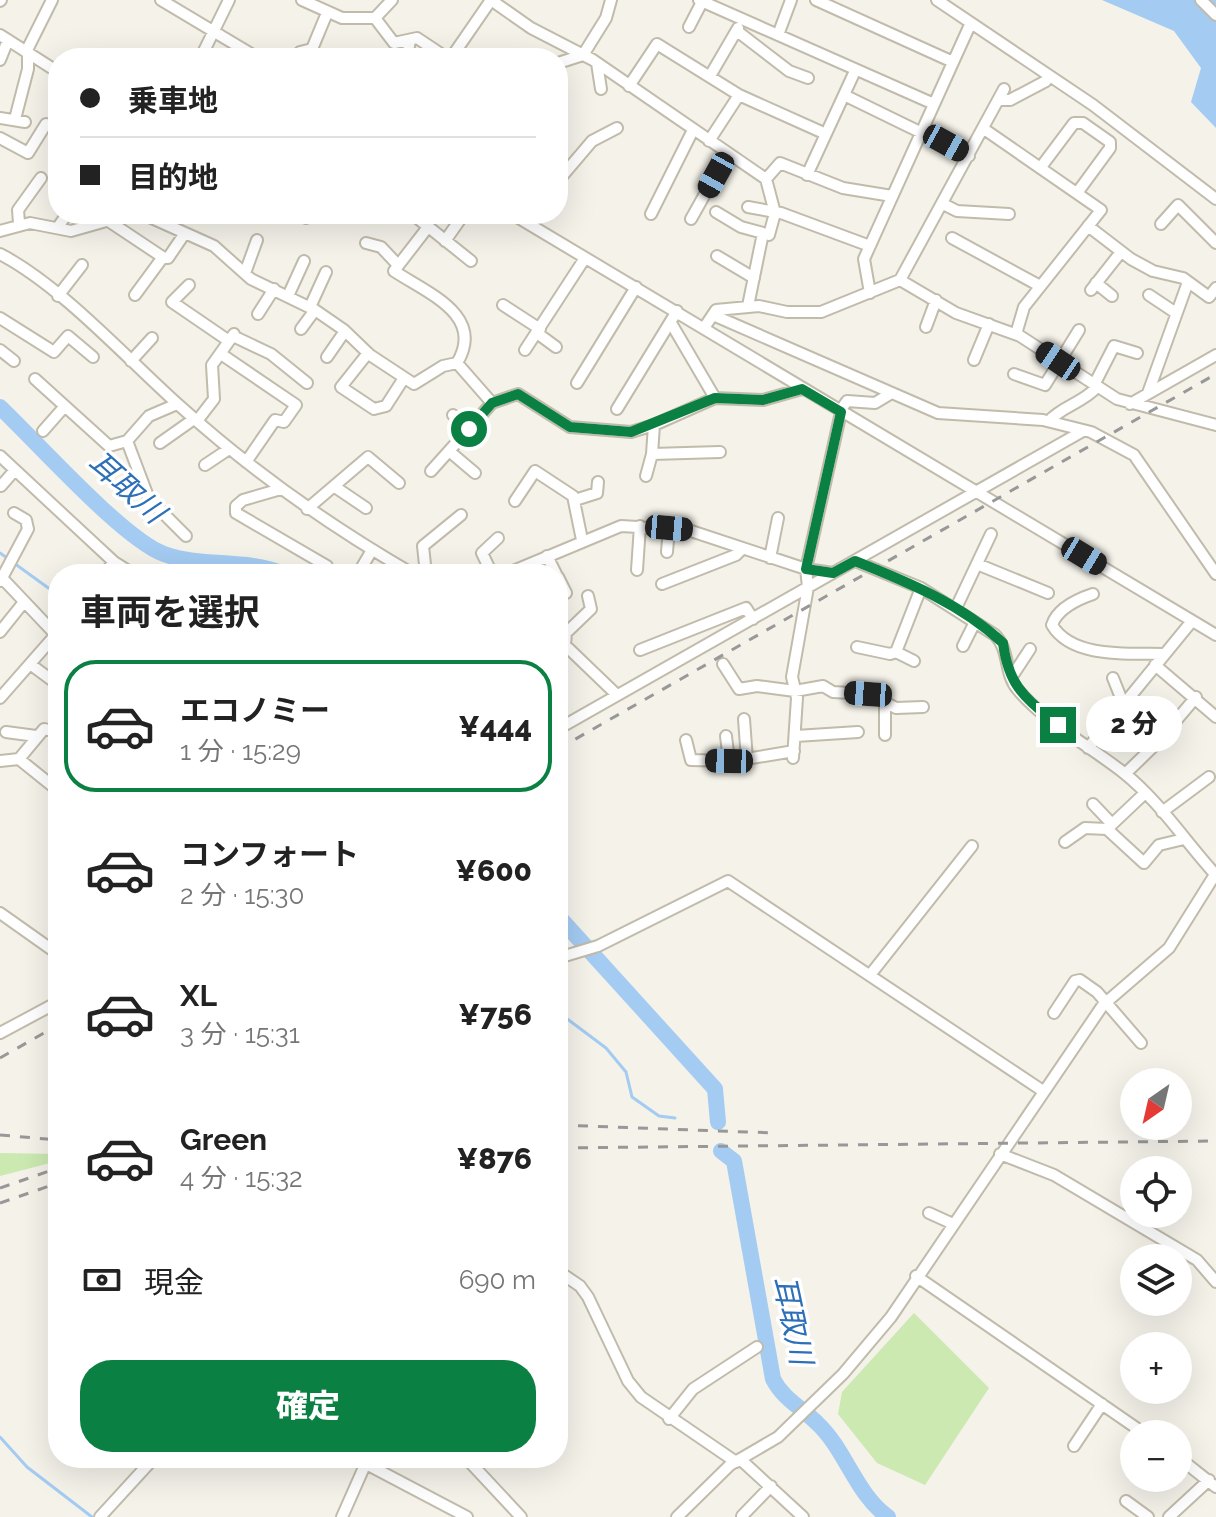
<!DOCTYPE html>
<html lang="ja">
<meta charset="utf-8">
<style>
body{margin:0;font-family:Raleway,"Noto Sans JP",sans-serif;background:#f6f6f6;color:#222;height:100vh;display:flex;flex-direction:column;font-size:30px;white-space:nowrap}
*{box-sizing:border-box;margin:0}
p{font-size:26px;color:#767676}
.icon{flex:none;width:44px;height:44px;fill:none;stroke:currentColor;stroke-width:2;stroke-linecap:round;stroke-linejoin:round}
.map{position:relative;flex:1;overflow:hidden}
.drawer{position:absolute;left:48px;top:564px;width:520px;height:904px;display:flex;flex-direction:column;background:#fff;border-radius:32px;box-shadow:0 8px 32px #0002}
.drawer>*{flex:none}
.hud{position:absolute;left:48px;top:48px;width:520px;height:176px;border-radius:32px;box-shadow:0 8px 32px #0002;display:grid;align-content:center;height:176px;padding:0 32px;background:#fff}
.needle{width:52px;rotate:214deg}
.controls{position:absolute;left:1120px;top:1068px;display:grid;gap:16px}
.controls a{display:grid;place-items:center;width:72px;height:72px;border-radius:50%;background:#fff;box-shadow:0 8px 32px #0002;font-size:40px}
.end{position:absolute;width:36px;height:36px;margin:-18px;border:10px solid #0b8043;background:#fff;box-shadow:0 0 0 4px #fff}
.from{border-radius:50%}
.bubble{position:absolute;height:56px;border-radius:28px;background:#fff;box-shadow:0 8px 32px #0002;font-size:26px;font-weight:800;line-height:56px;text-align:center}
.car{position:absolute;width:24px;height:48px;margin:-24px -12px;border-radius:10px;box-shadow:0 0 6px 2px #0007;background:linear-gradient(#222 24%,#8ab4d8 0 40%,#222 0 76%,#8ab4d8 0 86%,#222 0)}
.hud b{display:flex;align-items:center;gap:28px;height:76px;font-size:30px}
.hud b+b{border-top:2px solid #e0e0e0}
.hud i{width:20px;height:20px;background:#222}
ul{padding:0;list-style:none}
li{display:flex;align-items:center;gap:24px;height:132px;margin:0 16px 12px;padding:0 16px;border:4px solid transparent;border-radius:32px}
li div{flex:1}
li b{display:block;font-size:30px}
li em{font-style:normal;font-weight:800}
li.current{border-color:#0b8043}
li>.icon{width:72px;height:72px;stroke-width:1.5}
h2{padding:0 32px;font-size:36px;line-height:96px}
.pay{display:flex;align-items:center;gap:20px;height:88px;padding:0 32px;font-size:30px}
.pay p{margin-inline-start:auto}
.primary-button{display:flex;gap:16px;margin-top:auto;padding:16px 32px}
.primary-button a{flex:1;height:92px;border-radius:32px;background:#0b8043;color:#fff;font-size:32px;font-weight:800;line-height:92px;text-align:center}
.map>svg:first-child{display:block}
.green{fill:#cbe9b1}
.water{fill:#a4cbf2}
.lines{fill:none;stroke-linecap:round;stroke-linejoin:round}
.stream{stroke:#a4cbf2;stroke-width:3}
.river{stroke:#a4cbf2;stroke-width:16}
.minor-casing{stroke:#c0bbab;stroke-width:14}
.minor{stroke:#fff;stroke-width:10}
.rail{stroke:#989898;stroke-width:3;stroke-dasharray:10 10;stroke-linecap:butt}
.route{stroke:#0b8043;stroke-width:10}
.labels{text-anchor:middle;dominant-baseline:central;stroke-width:7;stroke-linejoin:round;paint-order:stroke}
.water-label{font-size:30px;font-style:italic;fill:#2d70b7;stroke:#fff}
</style>
<div class="map">
<svg width="1216" height="1517" viewBox="0 0 1216 1517">
<rect width="100%" height="100%" fill="#f4f2e9"/>
<!-- green -->
<path class="green" d="M0,1153L58,1154V1161L0,1176Z
M914,1313L989,1388L925,1485L877,1463L838,1414L842,1392Z"/>
<!-- water -->
<path class="water" d="M1102,0H1216V128L1191,102L1201,68L1174,31Z"/>
<g class="lines">
<!-- stream -->
<path class="stream" d="M0,553L58,595
M558,1012L606,1048L626,1072L632,1097L659,1116L675,1118
M0,1437L27,1467L92,1517"/>
<!-- river -->
<path class="river" d="M0,407C36,441 123,539 164,554C203,568 244,558 284,574
M558,916L715,1089L718,1122
M721,1151L734,1161L773,1379C783,1399 802,1408 817,1423C846,1450 855,1493 888,1517"/>
<!-- minor casing -->
<g class="minor-casing">
<path id="minor" d="M161,0L258,58
M302,0L342,18H375L394,43L417,38L447,58
M491,0L531,28L593,60L766,179L780,163L843,188L892,196
M699,0L934,104
M816,0L953,62
M937,0L1093,105L1216,199
M1201,0L1216,15
M0,1L1,0
M375,18L392,0
M689,27L703,0
M737,31L789,71L808,78
M0,35L58,72
M778,35L791,0
M26,52L52,0
M201,57L231,58
M194,58L201,57L229,0
M295,58L300,52L312,49L327,13
M407,58L410,40
M451,58L491,0
M0,60L8,40
M558,63L583,55L606,18L611,0
M597,63L601,89
M710,76L738,28
M629,86L657,44L739,95L826,134
M844,95L969,156
M999,100H1010L1046,81
M0,118L25,122
M15,119L28,69V53
M984,129L1101,210L1024,307L1016,334
M0,138L28,153L46,124
M709,141L739,95
M1041,167L1074,123H1083L1110,142V148L1077,193
M807,175L855,71
M766,179L775,213L769,235
M558,181L592,141L617,128
M943,204L957,211L1009,214
M748,207L781,213L870,246
M716,212L741,227L763,233L748,306
M134,214L145,215L214,246L251,279L315,310L344,330L370,355L414,384L443,366L457,363L492,403L431,471
M512,214L1216,635
M651,214L693,130
M416,217L471,261
M306,218L307,214
M691,219L728,153
M110,222L164,258H168L185,233
M19,223L18,210L41,178
M1161,224L1178,205L1216,243
M1088,226L1131,259L1153,271L1183,278L1209,297L1216,288
M58,227L67,214
M428,227L394,271C427,293 486,315 457,363
M0,231L30,223L71,231L131,214
M952,238L1040,286
M445,241L464,214
M366,243L381,247L398,265
M0,254C62,286 128,360 181,407C253,472 330,526 413,574
M717,256L754,278
M245,273L257,240
M900,280L1004,89
M1096,283L1112,296
M189,285L172,302L229,341
M1091,290L1121,252
M870,293L864,259L969,27
M135,295L163,257
M1149,295L1176,313
M58,296L82,265
M288,296L304,261
M503,305L540,329
M310,307L326,272
M258,314L274,289
M713,315L938,413L1043,420L1091,432L1134,455L1216,574
M0,318L54,352L68,336L93,357
M671,323L715,398
M926,327L936,300
M704,328L716,310L759,306L787,312H821L900,280L956,313L1020,336L1117,399L1216,425
M301,329L315,310
M537,333L556,347
M233,336L271,354L307,383
M0,350L14,361
M525,350L585,258
M368,353L341,387L374,409L386,406L404,378
M221,354L296,405L284,422L275,420L246,462
M327,357L345,331
M974,360L989,324
M131,361L152,338
M1014,374L1045,385L1079,330
M35,379L109,446L127,441
M577,383L636,287
M1094,385L1114,346L1137,353
M1148,393L1188,282
M492,403L518,394L570,427L631,432L654,425
M177,404L149,416L127,441L149,499L186,536
M1130,404L1216,355
M617,409L677,311
M840,411L847,401L875,403L890,394
M453,415L469,429
M197,421L214,399L212,365L234,334
M1049,421C1062,406 1083,403 1097,387
M43,431L65,406
M160,443L194,419
M449,451L475,473
M720,452L652,454L654,425L715,398L763,400L802,389
M0,456L114,562L133,574
M205,465L229,449
M646,476L652,454
M1,486L15,470
M335,487L366,508
M281,489L243,500L236,506V513L327,566
M575,500L597,493L598,482
M515,501L535,471L573,496L582,540
M307,509L368,457L399,483
M667,552L669,528
M547,556L556,574
M770,558L778,518
M855,561L921,588L995,635C1010,650 1004,674 1018,690C1047,724 1090,746 1124,773C1159,801 1185,841 1215,874
M977,564L1048,593
M362,567L372,550
M637,570L640,526
M104,574L114,562
M426,574L423,546L461,515
M492,574L482,553L498,538
M506,574L621,526L688,530L806,569L841,412
M558,577L566,593
M2,578L28,529L26,520L14,513
M0,581L2,578L58,637
M662,584L736,555L742,549
M1093,594C1078,599 1057,609 1052,625C1072,659 1130,653 1164,654
M588,596L591,609L566,633L565,645L617,695
M956,608L991,534
M0,632L24,602
M963,646L975,622
M857,647L890,654L896,652L921,588
M640,650L746,608L753,619
M896,652L914,661
M30,664L57,684
M723,664L739,689L757,686L795,691L823,686L833,692L868,694L896,708L923,707
M1155,665L1216,717
M1011,678L1030,649
M1113,678L1123,703
M0,698L58,632
M744,719L747,760
M558,729L1083,431
M6,732L36,736
M885,735V705
M726,736L729,761
M796,736L858,732
M686,740L691,760L734,761L794,751
M1088,748L1192,621
M793,758L797,698L792,677L808,587L806,569L833,573
M19,759L55,788
M0,761L19,759L44,729L58,732
M1125,774L1158,742L1196,697
M1145,793L1107,829L1144,863L1159,845L1184,839
M1093,804L1111,823
M1162,812L1209,777
M1065,842L1085,828L1107,829
M0,913L58,954
M558,958L598,946L728,881L1043,1091
M870,975L972,846
M1054,1013L1075,981L1080,980L1097,992L1141,1043
M0,1033L58,1002
M1000,1154L1054,1175L1197,1260L1216,1282
M929,1213L951,1223
M558,1271L580,1286L588,1297L628,1381L641,1397L736,1462
M916,1276L1145,1434
M669,1419L693,1389L757,1347
M1074,1446L1102,1404
M1178,1457L1216,1487
M355,1458L467,1517
M466,1458L521,1517
M740,1459L803,1517
M1126,1501L1148,1517
M742,1516L771,1486
M100,1517L154,1458
M342,1517L365,1465
M677,1517L730,1465L778,1437L843,1374L891,1317L1103,1005L1169,948L1216,873
M1169,1517L1209,1480"/>
</g>
<!-- minor -->
<use href="#minor" class="minor"/>
<!-- rail -->
<path class="rail" d="M558,749L1216,374
M0,1058L58,1025
M558,1125L775,1133
M0,1135L58,1140
M558,1148L1216,1141
M0,1188L58,1168
M0,1203L58,1183"/>
</g>
<g class="lines">
<!-- route -->
<path class="route" d="M469,429L492,403L518,394L570,427L631,432L715,398L763,400L802,389L841,412L806,569L833,573L855,561C908,582 961,604 1003,643C1009,688 1026,698 1058,725"/>
</g>
<g class="labels">
<!-- water labels -->
<g class="water-label">
<text transform="translate(127 487) rotate(42)">耳取川</text>
<text transform="translate(793 1320) rotate(78)">耳取川</text>
</g>
</g>
</svg>
<div class="controls">
<a><svg class="needle" viewBox="-14 -14 28 28"><path d="M0-13l5 13h-10z" fill="#e53935"/><path d="M0 13l5-13h-10z" fill="#767676"/></svg></a>
<a><svg class="icon" aria-label="locate" viewBox="0 0 24 24"><circle cx="12" cy="12" r="6"/><path d="M12 2v4M12 18v4M2 12h4M18 12h4"/></svg></a>
<a><svg class="icon" aria-label="layers" viewBox="0 0 24 24"><path d="M12 4l9 5-9 5-9-5zM3 14l9 5 9-5"/></svg></a>
<a>+</a>
<a>−</a>
</div>
<i class="end from" style="left:469px;top:429px"></i>
<i class="end" style="left:1058px;top:725px"></i>
<div class="bubble" style="left:1086px;top:696px;width:96px">2 分</div>
<i class="car" style="left:946px;top:143px;rotate:119deg"></i>
<i class="car" style="left:716px;top:175px;rotate:209deg"></i>
<i class="car" style="left:1058px;top:361px;rotate:304deg"></i>
<i class="car" style="left:669px;top:528px;rotate:95deg"></i>
<i class="car" style="left:1084px;top:556px;rotate:121deg"></i>
<i class="car" style="left:868px;top:694px;rotate:274deg"></i>
<i class="car" style="left:729px;top:761px;rotate:271deg"></i>
<div class="hud">
<b><i class="from"></i>乗車地</b>
<b><i></i>目的地</b>
</div>
<section class="drawer">
<h2>車両を選択</h2>
<ul>
<li class="current"><svg class="icon" aria-label="car" viewBox="0 0 24 24"><path d="M5 17H2v-5l4-1 3-4h7l3 4 3 1v5h-3M9 17h6M6 11h13"/><circle cx="7" cy="17" r="2"/><circle cx="17" cy="17" r="2"/></svg><div><b>エコノミー</b><p>1 分 · 15:29</p></div><em>¥444</em></li>
<li><svg class="icon" aria-label="car" viewBox="0 0 24 24"><path d="M5 17H2v-5l4-1 3-4h7l3 4 3 1v5h-3M9 17h6M6 11h13"/><circle cx="7" cy="17" r="2"/><circle cx="17" cy="17" r="2"/></svg><div><b>コンフォート</b><p>2 分 · 15:30</p></div><em>¥600</em></li>
<li><svg class="icon" aria-label="car" viewBox="0 0 24 24"><path d="M5 17H2v-5l4-1 3-4h7l3 4 3 1v5h-3M9 17h6M6 11h13"/><circle cx="7" cy="17" r="2"/><circle cx="17" cy="17" r="2"/></svg><div><b>XL</b><p>3 分 · 15:31</p></div><em>¥756</em></li>
<li><svg class="icon" aria-label="car" viewBox="0 0 24 24"><path d="M5 17H2v-5l4-1 3-4h7l3 4 3 1v5h-3M9 17h6M6 11h13"/><circle cx="7" cy="17" r="2"/><circle cx="17" cy="17" r="2"/></svg><div><b>Green</b><p>4 分 · 15:32</p></div><em>¥876</em></li>
</ul>
<div class="pay"><svg class="icon" aria-label="cash" viewBox="0 0 24 24"><path d="M3 7h18v10H3z"/><circle cx="12" cy="12" r="2"/></svg>現金<p>690 m</p></div>
<div class="primary-button"><a>確定</a></div>
</section>
</div>
